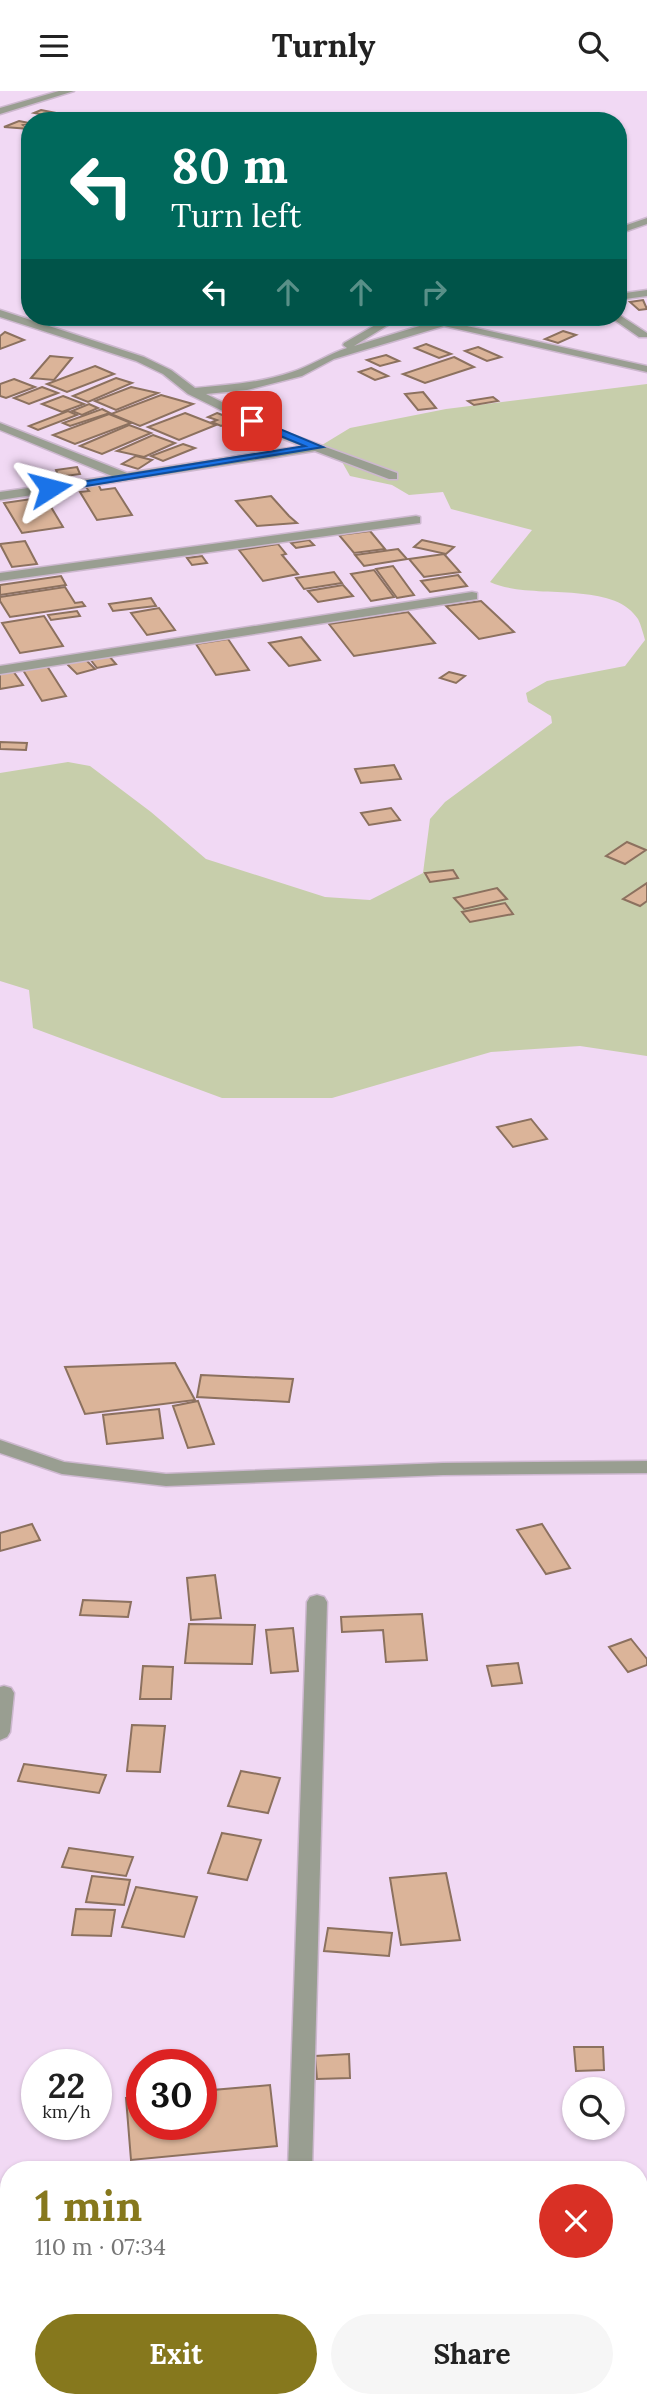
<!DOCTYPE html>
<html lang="en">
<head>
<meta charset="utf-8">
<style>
	:root { --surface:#fff; --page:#f6f6f6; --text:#222; --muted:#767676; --accent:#86781d }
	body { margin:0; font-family:Lora,serif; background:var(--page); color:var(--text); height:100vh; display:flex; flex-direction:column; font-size:26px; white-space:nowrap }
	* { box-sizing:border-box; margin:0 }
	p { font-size:23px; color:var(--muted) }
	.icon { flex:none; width:38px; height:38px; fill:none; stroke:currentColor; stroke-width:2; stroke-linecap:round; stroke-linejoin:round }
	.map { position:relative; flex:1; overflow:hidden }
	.sheet { position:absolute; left:0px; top:2070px; width:648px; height:247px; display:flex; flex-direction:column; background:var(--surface); border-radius:28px 28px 0 0; box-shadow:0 2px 5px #0004 }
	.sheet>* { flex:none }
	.top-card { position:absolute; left:21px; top:21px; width:606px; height:214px; border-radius:28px; box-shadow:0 2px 5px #0004; background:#00695c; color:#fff; overflow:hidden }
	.controls { position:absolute; left:562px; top:1986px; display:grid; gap:14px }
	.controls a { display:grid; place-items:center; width:63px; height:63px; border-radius:50%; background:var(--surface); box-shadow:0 2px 5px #0004; font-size:35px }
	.speed { position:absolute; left:21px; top:1958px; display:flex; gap:14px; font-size:35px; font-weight:700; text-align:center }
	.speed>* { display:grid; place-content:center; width:91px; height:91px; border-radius:50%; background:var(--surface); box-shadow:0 2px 5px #0004; line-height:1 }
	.speed small { font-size:18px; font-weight:400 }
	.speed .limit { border:10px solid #d22; background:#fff; color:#111 }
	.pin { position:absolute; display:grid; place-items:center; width:60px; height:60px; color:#fff; margin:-30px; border-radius:14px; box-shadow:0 4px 10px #0006 }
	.me { position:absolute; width:77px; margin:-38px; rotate:81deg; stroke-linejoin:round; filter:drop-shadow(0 0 5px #0008) }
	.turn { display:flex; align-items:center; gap:24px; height:147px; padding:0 35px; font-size:32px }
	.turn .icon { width:91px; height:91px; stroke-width:2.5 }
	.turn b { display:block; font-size:49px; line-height:60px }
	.lanes { display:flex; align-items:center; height:66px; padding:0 35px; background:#0003; justify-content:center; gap:35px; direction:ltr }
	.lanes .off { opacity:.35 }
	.round { display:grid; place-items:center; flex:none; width:74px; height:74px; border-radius:37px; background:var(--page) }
	.head { display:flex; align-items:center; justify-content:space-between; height:119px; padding:0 35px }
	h1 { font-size:42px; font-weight:700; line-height:52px; color:var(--accent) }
	.cta { display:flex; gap:14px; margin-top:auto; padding:14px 35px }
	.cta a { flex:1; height:80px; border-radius:42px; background:var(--accent); color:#fff; font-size:28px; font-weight:700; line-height:80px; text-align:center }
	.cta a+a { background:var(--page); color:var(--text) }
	header { display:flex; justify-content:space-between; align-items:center; height:91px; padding:0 35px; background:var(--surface); font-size:32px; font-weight:700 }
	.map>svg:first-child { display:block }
	.green { fill:#c7ceab }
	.building { fill:#dbb499; stroke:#8c715f; stroke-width:2 }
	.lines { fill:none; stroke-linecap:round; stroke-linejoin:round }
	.minor-casing { stroke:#cdb8cf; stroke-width:3 }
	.tertiary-casing { stroke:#cdb8cf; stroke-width:3 }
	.minor { fill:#999e91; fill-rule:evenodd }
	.tertiary { fill:#999e91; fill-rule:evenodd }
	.route { fill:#1a73e8; stroke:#114b97; stroke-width:2 }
</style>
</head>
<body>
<header><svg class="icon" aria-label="menu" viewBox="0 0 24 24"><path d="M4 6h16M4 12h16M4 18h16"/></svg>Turnly<svg class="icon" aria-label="search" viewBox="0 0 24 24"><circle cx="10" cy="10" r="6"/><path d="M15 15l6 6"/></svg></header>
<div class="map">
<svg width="647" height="2316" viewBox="0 0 647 2316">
	<rect width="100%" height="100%" fill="#f1d9f4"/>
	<path class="green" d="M647 293V965L580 955 491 961 332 1007H222L33 937 29 899 0 890V682L68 671 90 675 151 721 206 768 325 806 370 809 423 782 430 728 445 711 552 632 551 625 528 611 526 602 547 590 625 575 645 549C643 542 641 534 638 528 613 488 530 510 490 491L532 439 451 418 443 401 409 404 392 394 350 385 337 362 322 354 350 337 446 318Z"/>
	<g class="building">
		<path d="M41 19 67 24 60 27 34 22Z"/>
		<path d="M19 30 29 32 23 34 30 38 4 36Z"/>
		<path d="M643 209 647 218 639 219 630 211Z"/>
		<path d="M408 226H452L424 234Z"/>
		<path d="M563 240 576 244 558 252 545 248Z"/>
		<path d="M5 241 24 249 0 258V245Z"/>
		<path d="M426 253 451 263 439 267 415 257Z"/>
		<path d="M478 256 501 266 487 270 465 260Z"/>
		<path d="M386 264 399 270 380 275 367 269Z"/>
		<path d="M50 265 72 267 54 289 31 287Z"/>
		<path d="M454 266 474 276 425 292 403 283Z"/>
		<path d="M95 275 114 283 67 301 47 293Z"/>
		<path d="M371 277 388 285 375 289 359 281Z"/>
		<path d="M116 287 132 292 88 311 73 305Z"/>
		<path d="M14 288 35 296 6 307 0 305V293Z"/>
		<path d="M42 296 58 302 29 313 14 307Z"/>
		<path d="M131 296 158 302 116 319 95 310Z"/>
		<path d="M423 301 436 317 418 319 405 303Z"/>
		<path d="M161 304 193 313 140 335 111 323Z"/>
		<path d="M63 305 84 313 62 321 42 313Z"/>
		<path d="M493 306 498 310 474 314 468 310Z"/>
		<path d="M89 313 98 317 82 324 72 320Z"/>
		<path d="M102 318 110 322 70 335 63 332Z"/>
		<path d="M68 320 77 324 38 339 29 335Z"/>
		<path d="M185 322 216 334 179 349 148 336Z"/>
		<path d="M217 322 236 329 221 335 212 331 217 329 208 326Z"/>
		<path d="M109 323 131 332 75 353 53 344Z"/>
		<path d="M129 334 151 342 102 363 80 355Z"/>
		<path d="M153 344 175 352 144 366 117 360Z"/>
		<path d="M183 353 195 357 163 370 151 365Z"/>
		<path d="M136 365 152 369 138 378 122 373Z"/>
		<path d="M77 376 80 383 59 386 56 379Z"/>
		<path d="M98 393 101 399 115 397 132 424 97 429 80 401 89 400 85 395Z"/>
		<path d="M271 405 289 425 297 432 257 435 236 410Z"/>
		<path d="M45 406 63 436 22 442 4 412Z"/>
		<path d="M370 440 385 458 354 462 339 444Z"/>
		<path d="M309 449 314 454 296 457 291 452Z"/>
		<path d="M422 449 454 456 446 463 414 456Z"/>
		<path d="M25 450 37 473 12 476 0 453Z"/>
		<path d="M278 453 286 463 282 464 298 483 263 490 239 459Z"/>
		<path d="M398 458 407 468 364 475 355 464Z"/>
		<path d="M444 463 460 481 424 486 409 468Z"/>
		<path d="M202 465 207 472 192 474 187 467Z"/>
		<path d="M393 475 414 504 397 507 376 478Z"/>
		<path d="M374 479 394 506 371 510 351 483Z"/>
		<path d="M334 481 342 492 304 498 296 487Z"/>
		<path d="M458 484 467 495 430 501 421 490Z"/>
		<path d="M61 485 66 494 0 504V494Z"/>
		<path d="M343 494 353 505 318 511 308 500Z"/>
		<path d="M65 496 75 512 82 511 85 515 10 526 0 510V506Z"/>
		<path d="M151 507 156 515 113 520 109 513Z"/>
		<path d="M481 510 514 541 479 548 446 515Z"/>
		<path d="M159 517 175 539 147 544 131 522Z"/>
		<path d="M77 520 80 525 51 529 48 524Z"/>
		<path d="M408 521 435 552 354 565 329 533Z"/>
		<path d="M44 525 63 555 20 562 2 532Z"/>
		<path d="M301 546 320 569 289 575 269 552Z"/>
		<path d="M228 548 249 579 216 584 196 553Z"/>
		<path d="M109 565 116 573 97 577 90 568Z"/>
		<path d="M84 567 95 578 77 583 66 572Z"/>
		<path d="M47 575 66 605 42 610 23 579Z"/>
		<path d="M13 580 23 594 0 598V582Z"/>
		<path d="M449 581 465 585 456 592 440 587Z"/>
		<path d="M0 651 27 652 26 659 0 658Z"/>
		<path d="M394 674 401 688 361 692 355 678Z"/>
		<path d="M391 717 400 729 369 734 361 722Z"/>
		<path d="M627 751 646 759 625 773 606 765Z"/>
		<path d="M453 779 458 787 430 791 425 782Z"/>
		<path d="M647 792V810L640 815 623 808Z"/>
		<path d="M497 797 507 808 464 818 454 807Z"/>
		<path d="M505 812 513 823 470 831 462 821Z"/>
		<path d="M531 1028 547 1048 513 1056 497 1036Z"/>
		<path d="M175 1272 195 1309 85 1323 65 1276Z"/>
		<path d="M201 1284 293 1288 289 1311 197 1306Z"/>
		<path d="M198 1310 214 1353 188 1357 173 1315Z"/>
		<path d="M159 1318 163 1347 107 1353 103 1324Z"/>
		<path d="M32 1433 40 1449 0 1460V1442Z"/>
		<path d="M542 1433 570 1477 546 1483 517 1439Z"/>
		<path d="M215 1484 221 1527 191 1529 187 1487Z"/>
		<path d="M83 1509 131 1511 128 1526 80 1524Z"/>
		<path d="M422 1523 427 1569 386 1571 383 1539 342 1541 341 1526Z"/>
		<path d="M189 1533 255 1534 252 1573 185 1572Z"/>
		<path d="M293 1537 298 1580 271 1582 266 1539Z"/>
		<path d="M631 1548 647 1568V1574L628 1581 609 1556Z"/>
		<path d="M518 1572 522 1592 492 1595 487 1575Z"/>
		<path d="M143 1575 173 1576 171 1608H140Z"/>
		<path d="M132 1634 165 1635 160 1681 127 1680Z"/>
		<path d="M24 1673 106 1684 99 1702 18 1690Z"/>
		<path d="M241 1680 280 1687 268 1722 228 1715Z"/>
		<path d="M222 1742 261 1749 247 1789 208 1782Z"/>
		<path d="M69 1757 133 1766 126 1785 62 1776Z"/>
		<path d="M446 1782 460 1849 401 1854 390 1787Z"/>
		<path d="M92 1785 130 1789 124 1814 86 1811Z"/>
		<path d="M136 1796 197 1806 184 1846 122 1836Z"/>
		<path d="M76 1818 115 1819 111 1845 72 1844Z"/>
		<path d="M328 1837 392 1842 389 1865 324 1860Z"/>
		<path d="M574 1956H603L604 1979 576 1980Z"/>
		<path d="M349 1963 350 1987 317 1988 315 1965Z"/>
		<path d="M270 1994 277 2055 131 2069 126 2007 142 2006V2034H201V2000Z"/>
		<path d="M639 2237 647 2238V2316H626L627 2308H639Z"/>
	</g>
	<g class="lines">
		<g class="minor-casing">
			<g id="minor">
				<path d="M59 0H74L0 23V17Z"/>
				<path d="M647 127V133L618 143V137Z"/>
				<path d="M647 199V205L618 209V203Z"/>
				<path d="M0 219 144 266 171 279 195 297C228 294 260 292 292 281 311 275 328 263 347 257L343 254 344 252 389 226H401L354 255 439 229 487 226 482 229 458 233 647 275V281L444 235 334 268 302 285 247 299 206 303 276 338 397 382V388H389L315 360 0 409V401L112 385 0 339V332L127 382 302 355 268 342 188 303 163 283 136 270 0 226Z"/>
				<path d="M618 223 647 242V246H639L613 228 612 226H618Z"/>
				<path d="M416 425 420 426V432L0 490V482Z"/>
				<path d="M472 501 477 502V508L0 583V575Z"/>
				<path d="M0 1349 64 1371 166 1383 443 1372 647 1370V1382L443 1384 166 1395 62 1383 0 1362Z"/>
				<path d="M317 1504 324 1506 327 1511 312 2079H288L307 1511 310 1506Z"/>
				<path d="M4 1595 11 1597 14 1602 10 1641 7 1646 0 1649V1596Z"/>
				<path d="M204 2308H230L226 2316H200Z"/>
				<path d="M421 2308H447L446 2316H420Z"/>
			</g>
		</g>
		<g class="tertiary-casing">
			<g id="tertiary">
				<rect x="0" y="2184" width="9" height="22"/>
				<rect x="639" y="2191" width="8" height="22"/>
			</g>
		</g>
		<use href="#minor" class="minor"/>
		<use href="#tertiary" class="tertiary"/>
	</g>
	<path class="route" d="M249 328H256L323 356 50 401 44 397 305 355 249 332Z"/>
</svg>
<div class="controls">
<a><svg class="icon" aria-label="search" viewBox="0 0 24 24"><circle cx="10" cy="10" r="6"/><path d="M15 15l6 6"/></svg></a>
</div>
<div class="speed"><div>22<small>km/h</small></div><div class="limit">30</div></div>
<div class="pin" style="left:252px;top:330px;background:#d93025"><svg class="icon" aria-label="arrive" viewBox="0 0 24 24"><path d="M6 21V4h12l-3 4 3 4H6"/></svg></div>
<svg class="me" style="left:50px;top:397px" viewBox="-20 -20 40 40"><path d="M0-17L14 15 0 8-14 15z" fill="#1a73e8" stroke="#fff" stroke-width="4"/></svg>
<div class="top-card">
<div class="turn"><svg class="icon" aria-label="left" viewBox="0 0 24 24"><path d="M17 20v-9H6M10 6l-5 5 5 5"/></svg><div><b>80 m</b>Turn left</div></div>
<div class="lanes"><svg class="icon" aria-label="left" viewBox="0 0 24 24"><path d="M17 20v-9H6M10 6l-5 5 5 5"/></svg><svg class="icon off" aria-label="ahead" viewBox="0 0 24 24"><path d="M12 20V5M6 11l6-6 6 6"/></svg><svg class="icon off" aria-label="ahead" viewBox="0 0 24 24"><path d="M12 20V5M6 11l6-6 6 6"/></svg><svg class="icon off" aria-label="right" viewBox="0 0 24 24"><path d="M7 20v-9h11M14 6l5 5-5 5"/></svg></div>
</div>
<section class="sheet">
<div class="head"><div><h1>1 min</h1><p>110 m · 07:34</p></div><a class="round" style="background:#d93025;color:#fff"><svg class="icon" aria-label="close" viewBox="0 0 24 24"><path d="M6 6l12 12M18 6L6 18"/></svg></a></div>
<div class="cta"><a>Exit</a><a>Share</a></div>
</section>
</div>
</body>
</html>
